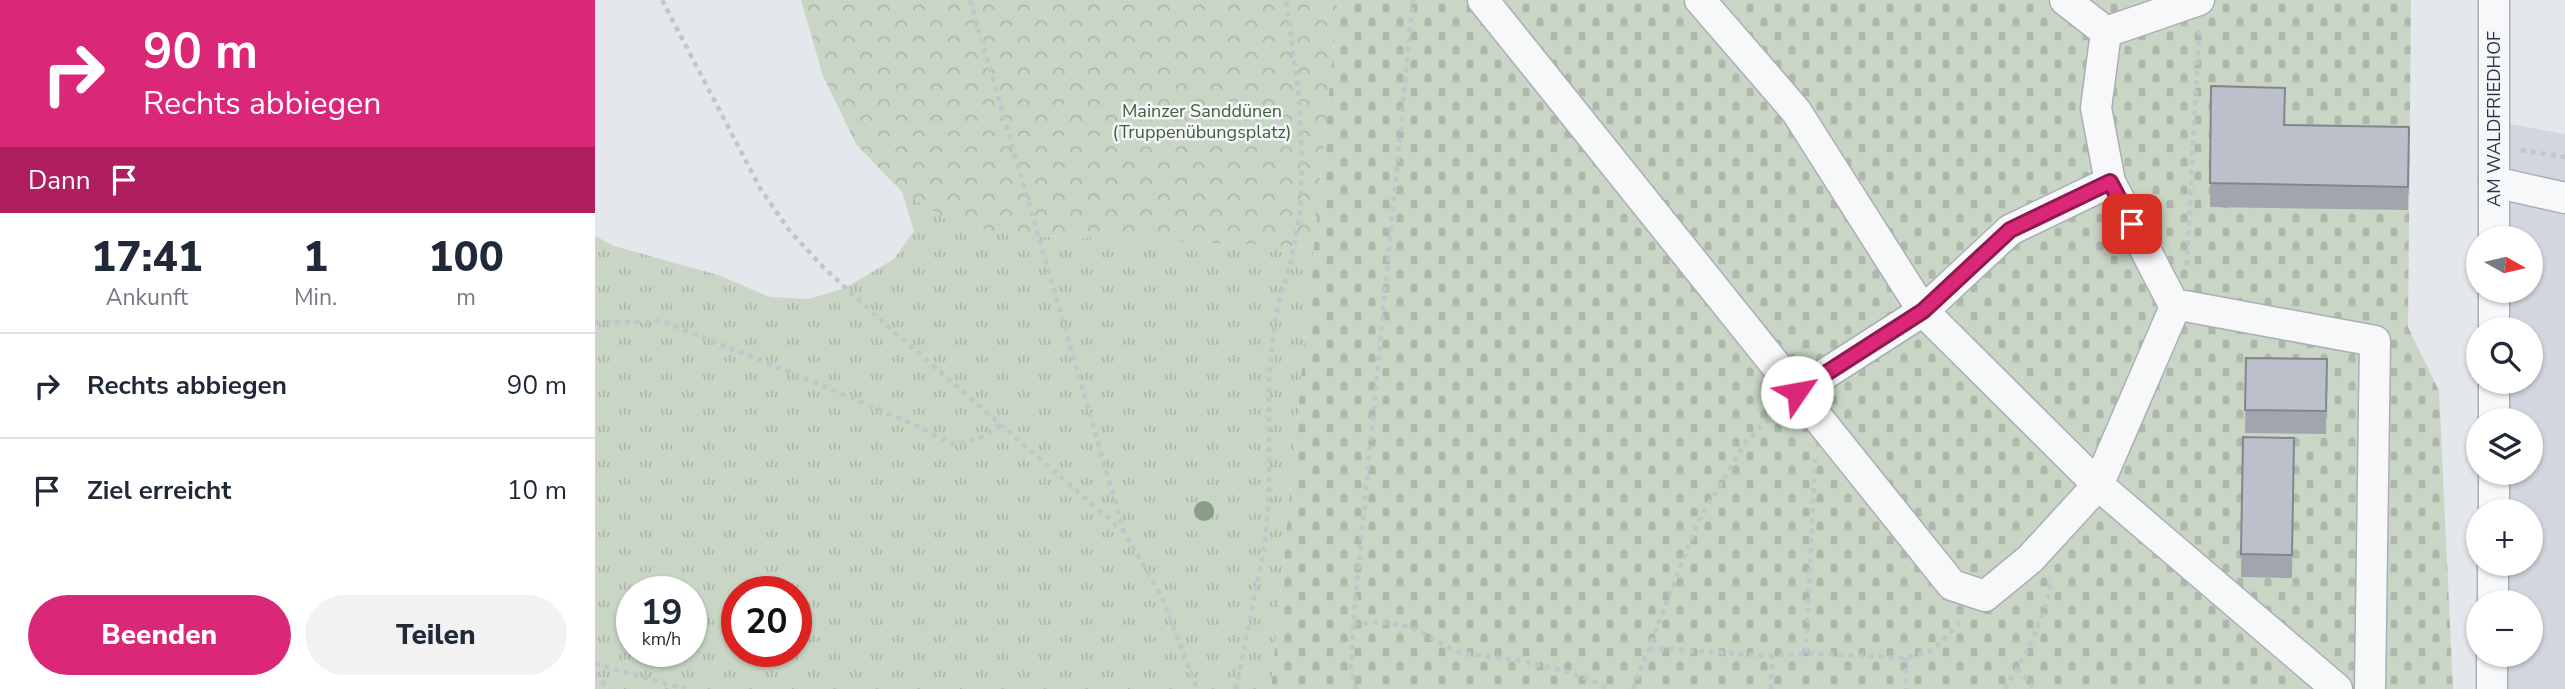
<!DOCTYPE html>
<html lang="de">
<head>
<meta charset="utf-8">
<style>
	:root { --surface:#fff; --page:#f2f2f3; --text:#1f2937; --muted:#747a83; --line:#e0e1e3; --accent:#db2777 }
	body { margin:0; font-family:"Nunito Sans",sans-serif; background:var(--page); color:var(--text); height:100vh; display:flex; flex-direction:column; font-size:26px; white-space:nowrap }
	* { box-sizing:border-box; margin:0 }
	p { font-size:23px; color:var(--muted) }
	.icon { flex:none; width:38px; height:38px; fill:none; stroke:currentColor; stroke-width:2; stroke-linecap:round; stroke-linejoin:round }
	.map { position:relative; flex:1; overflow:hidden }
	.details { display:flex; flex-direction:column; background:var(--surface); width:595px }
	.details>* { flex:none }
	.guide { background:#db2777; color:#fff; overflow:hidden }
	.needle { width:46px; rotate:98deg }
	.controls { position:absolute; left:1871px; top:226px; display:grid; gap:14px }
	.controls a { display:grid; place-items:center; width:77px; height:77px; border-radius:50%; background:var(--surface); box-shadow:0 2px 5px #0004; font-size:35px }
	.speed { position:absolute; left:21px; top:576px; display:flex; gap:14px; font-size:35px; font-weight:700; text-align:center }
	.speed>* { display:grid; place-content:center; width:91px; height:91px; border-radius:50%; background:var(--surface); box-shadow:0 2px 5px #0004; line-height:1 }
	.speed small { font-size:18px; font-weight:400 }
	.speed .limit { border:10px solid #d22; background:#fff; color:#111 }
	.pin { position:absolute; display:grid; place-items:center; width:60px; height:60px; color:#fff; margin:-30px; border-radius:14px; box-shadow:0 4px 10px #0006 }
	.me { position:absolute; width:77px; margin:-38px; rotate:57deg; stroke-linejoin:round; filter:drop-shadow(0 0 5px #0008) }
	.turn { display:flex; align-items:center; gap:24px; height:147px; padding:0 28px; font-size:32px }
	.turn .icon { width:91px; height:91px; stroke-width:2.5 }
	.turn b { display:block; font-size:49px; line-height:60px }
	.then { display:flex; align-items:center; height:66px; padding:0 28px; background:#0003; gap:14px; font-size:26px }
	.eta { display:flex; justify-content:space-evenly; align-items:center; height:119px; text-align:center }
	.eta b { font-size:42px; font-weight:800; line-height:49px }
	.cta { display:flex; gap:14px; margin-top:auto; padding:14px 28px }
	.cta a { flex:1; height:80px; border-radius:42px; background:var(--accent); color:#fff; font-size:28px; font-weight:800; line-height:80px; text-align:center }
	.cta a+a { background:var(--page); color:var(--text) }
	ul { padding:0; list-style:none }
	li { display:flex; align-items:center; gap:21px; height:105px; padding:0 28px; border-top:2px solid var(--line) }
	li div { flex:1 }
	li b { display:block; font-size:26px }
	li em { font-style:normal }
	main { display:flex; flex:1; min-height:0 }
	.map>svg:first-child { display:block }
	.built { fill:#d2d6de }
	.grass { fill:url(#grass-tufts); fill-rule:evenodd }
	.forest { fill:url(#forest-crowns) }
	.cemetery { fill:url(#cemetery-stones) }
	.lines { fill:none; stroke-linecap:round; stroke-linejoin:round }
	.minor-casing { stroke:#a9aeb7; stroke-width:33 }
	.path { stroke:#c2c5cb; stroke-width:4.5; stroke-dasharray:5 5; stroke-linecap:butt }
	.minor { stroke:#f7f8fa; stroke-width:30 }
	.tree { fill:#899d89 }
	.wall { fill:#a1a5ae }
	.building { fill:#bbc0ca; stroke:#83868d; stroke-width:2 }
	.route-casing { stroke:#8e194d; stroke-width:18 }
	.route { stroke:#db2777; stroke-width:12 }
	.labels { text-anchor:middle; stroke-width:5; stroke-linejoin:round; paint-order:stroke }
	.park-label { font-size:18px; fill:#3f6138; stroke:#f4f6f9 }
	.street-label { font-size:18px; fill:#2b3445; stroke:#f4f6f9 }
</style>
</head>
<body>
<main>
<section class="details">
<div class="guide">
<div class="turn"><svg class="icon" aria-label="right" viewBox="0 0 24 24"><path d="M7 20v-9h11M14 6l5 5-5 5"/></svg><div><b>90 m</b>Rechts abbiegen</div></div>
<div class="then">Dann<svg class="icon" aria-label="arrive" viewBox="0 0 24 24"><path d="M6 21V4h12l-3 4 3 4H6"/></svg></div>
</div>
<div class="eta">
<div><b>17:41</b><p>Ankunft</p></div>
<div><b>1</b><p>Min.</p></div>
<div><b>100</b><p>m</p></div>
</div>
<ul>
<li><svg class="icon" aria-label="right" viewBox="0 0 24 24"><path d="M7 20v-9h11M14 6l5 5-5 5"/></svg><div><b>Rechts abbiegen</b></div><em>90 m</em></li>
<li><svg class="icon" aria-label="arrive" viewBox="0 0 24 24"><path d="M6 21V4h12l-3 4 3 4H6"/></svg><div><b>Ziel erreicht</b></div><em>10 m</em></li>
</ul>
<div class="cta"><a>Beenden</a><a>Teilen</a></div>
</section>
<div class="map">
<svg width="1970" height="689" viewBox="0 0 1970 689">
	<defs>
		<pattern id="grass-tufts" width="24" height="20" patternUnits="userSpaceOnUse" patternTransform="scale(1.75)"><rect width="24" height="20" fill="#c9d6c5"/><path d="M3 7l-1-3M5 7V3M7 7l1-3M15 17l-1-3M17 17v-4M19 17l1-3" fill="none" stroke="#adb8ab"/></pattern>
		<pattern id="forest-crowns" width="20" height="18" patternUnits="userSpaceOnUse" patternTransform="scale(1.75)"><rect width="20" height="18" fill="#c9d6c5"/><path d="M2 6a3 3 0 1 1 6 0M12 15a3 3 0 1 1 6 0" fill="none" stroke="#adb8ab"/></pattern>
		<pattern id="cemetery-stones" width="16" height="16" patternUnits="userSpaceOnUse" patternTransform="scale(1.75)"><rect width="16" height="16" fill="#c9d6c5"/><path d="M2 7V4a2 2 0 0 1 4 0v3zM10 15v-3a2 2 0 0 1 4 0v3z" fill="#adb8ab"/></pattern>
	</defs>
	<rect width="100%" height="100%" fill="#e4e7ec"/>
	<path class="built" d="M1910 123 1970 134V689H1909V655L1936 654V602H1909V564H1936V511H1909V473L1936 472V420H1909V382H1936V329H1909L1910 291 1936 290V238H1910Z"/>
	<path class="grass" d="M307 192 358 223 417 235 719 247 676 689H0V236L19 246 123 275 175 297 213 299 250 288 299 259 319 231ZM37 592H96V651H37ZM142 592H201V651H142Z"/>
	<path class="forest" d="M206 0H743L719 247 417 235 358 223 307 192 261 144 228 76Z"/>
	<path class="cemetery" d="M743 0H1816L1813 327 1844 391 1858 689H676Z"/>
	<g class="lines">
		<g class="minor-casing">
			<g id="minor">
				<path d="M888 0 1357 585 1390 596 1435 559 1503 485 1580 307"/>
				<path d="M1105 0 1201 111 1328 311 1503 485 1742 689"/>
				<path d="M1470 0 1511 32 1501 108 1515 182 1580 307 1590 306 1780 341 1775 689"/>
				<path d="M1511 32 1604 0"/>
				<path d="M1899 182 1970 198"/>
				<path d="M1899 238V0"/>
				<path d="M1899 290V329"/>
				<path d="M1899 382V420"/>
				<path d="M1202 392 1328 311 1415 230 1515 182"/>
				<path d="M1899 511V472"/>
				<path d="M1898 602V564"/>
				<path d="M1897 689V654"/>
			</g>
		</g>
		<g class="path">
			<path d="M67 0 165 188 194 230 228 267 289 323 528 531"/>
			<path d="M375 0 529 532 566 595 602 689"/>
			<path d="M1926 150 1970 157"/>
			<path d="M1592 265 1604 29"/>
			<path d="M0 323 67 321 207 377 327 428 357 444 385 438 406 425"/>
			<path d="M758 624 787 622 816 627 862 652 928 661 966 670 993 679 1014 689"/>
			<path d="M1054 648 1177 656 1211 653 1311 658 1338 650 1367 620"/>
			<path d="M1211 653 1220 459"/>
			<path d="M1311 658V689"/>
			<path d="M0 664 90 689"/>
			<path d="M1423 668 1439 689"/>
			<path d="M0 674 14 689"/>
			<path d="M641 689 670 543 674 493V375L681 313 696 261 705 214 707 163 704 97 691 0"/>
			<path d="M761 689 756 667 758 624 818 0"/>
			<path d="M1038 689 1102 524 1150 443 1181 412"/>
			<path d="M1176 689 1177 656"/>
			<path d="M1410 689C1430 657 1450 619 1456 582L1453 579"/>
		</g>
		<use href="#minor" class="minor"/>
	</g>
	<circle class="tree" cx="609" cy="511" r="10"/>
	<g class="wall">
		<path d="M1616 86 1689 125 1814 150 1813 210 1615 207Z"/>
		<path d="M1651 358 1732 359 1731 434 1650 433Z"/>
		<path d="M1648 437 1699 438 1697 578 1646 577Z"/>
	</g>
	<g class="building">
		<path d="M1616 86 1690 88 1689 125 1814 127 1813 187 1615 183Z"/>
		<path d="M1651 358 1732 359 1731 411 1650 410Z"/>
		<path d="M1648 437 1699 438 1697 555 1646 554Z"/>
	</g>
	<g class="lines">
		<g class="route-casing">
			<path id="route" d="M1202 392 1328 311 1415 230 1515 182 1537 224"/>
		</g>
		<use href="#route" class="route"/>
	</g>
	<g class="labels">
		<g class="park-label">
			<text x="607" y="117">Mainzer Sanddünen<tspan x="607" dy="21">(Truppenübungsplatz)</tspan></text>
		</g>
		<g class="street-label">
			<text transform="translate(1899 119) rotate(-90)" y="6">AM WALDFRIEDHOF</text>
		</g>
	</g>
</svg>
<div class="controls">
<a><svg class="needle" viewBox="-14 -14 28 28"><path d="M0-13l5 13h-10z" fill="#e53935"/><path d="M0 13l5-13h-10z" fill="#747a83"/></svg></a>
<a><svg class="icon" aria-label="search" viewBox="0 0 24 24"><circle cx="10" cy="10" r="6"/><path d="M15 15l6 6"/></svg></a>
<a><svg class="icon" aria-label="layers" viewBox="0 0 24 24"><path d="M12 4l9 5-9 5-9-5zM3 14l9 5 9-5"/></svg></a>
<a>+</a>
<a>−</a>
</div>
<div class="speed"><div>19<small>km/h</small></div><div class="limit">20</div></div>
<div class="pin" style="left:1537px;top:224px;background:#d93025"><svg class="icon" aria-label="arrive" viewBox="0 0 24 24"><path d="M6 21V4h12l-3 4 3 4H6"/></svg></div>
<svg class="me" style="left:1202px;top:392px" viewBox="-20 -20 40 40"><circle r="19" fill="#fff"/><path d="M0-13L10 11 0 6-10 11z" fill="#db2777"/></svg>
</div>
</main>
</body>
</html>
